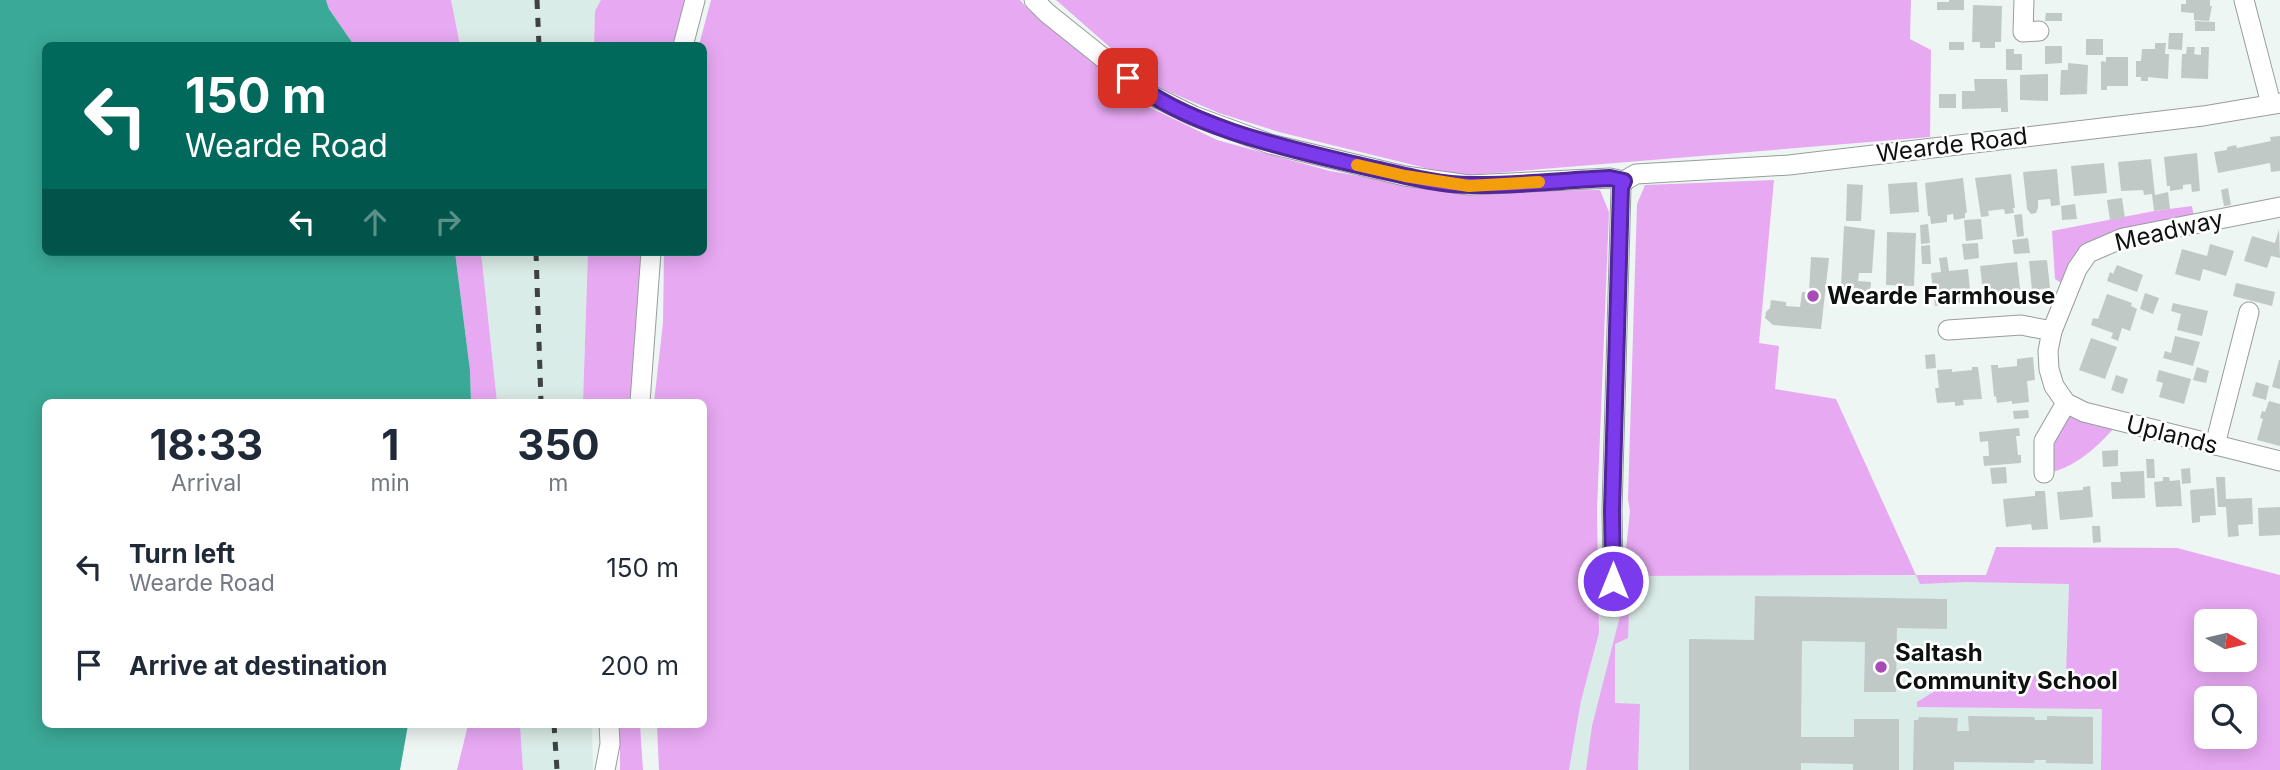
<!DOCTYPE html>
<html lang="en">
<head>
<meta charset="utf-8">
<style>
	:root { --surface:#fff; --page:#f6f6f7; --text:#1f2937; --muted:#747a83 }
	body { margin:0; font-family:Inter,sans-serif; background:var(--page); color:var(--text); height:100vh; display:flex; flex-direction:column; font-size:26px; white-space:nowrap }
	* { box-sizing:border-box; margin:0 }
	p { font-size:23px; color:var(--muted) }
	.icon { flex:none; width:38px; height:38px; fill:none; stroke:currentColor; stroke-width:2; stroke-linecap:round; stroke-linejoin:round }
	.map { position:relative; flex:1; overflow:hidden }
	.sheet { position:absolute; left:42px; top:399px; width:665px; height:329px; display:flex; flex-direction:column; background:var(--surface); border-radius:10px; box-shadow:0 4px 18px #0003 }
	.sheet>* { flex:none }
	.hud { position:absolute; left:42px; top:42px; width:665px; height:214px; border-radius:10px; box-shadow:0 4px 18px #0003; background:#00695c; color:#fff; overflow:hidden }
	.needle { width:46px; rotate:98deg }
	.buttons { position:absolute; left:2194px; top:609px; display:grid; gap:14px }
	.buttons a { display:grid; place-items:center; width:63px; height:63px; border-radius:10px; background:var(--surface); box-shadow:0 4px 18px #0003; font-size:35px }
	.pin { position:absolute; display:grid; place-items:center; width:60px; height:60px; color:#fff; margin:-30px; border-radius:14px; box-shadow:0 4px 10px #0006 }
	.me { position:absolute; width:77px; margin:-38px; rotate:0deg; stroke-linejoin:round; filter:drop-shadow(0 0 5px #0008) }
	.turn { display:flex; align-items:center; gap:24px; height:147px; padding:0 28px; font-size:32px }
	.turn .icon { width:91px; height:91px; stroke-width:2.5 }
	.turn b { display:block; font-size:49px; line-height:60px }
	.lanes { display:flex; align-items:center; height:66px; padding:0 28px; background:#0003; justify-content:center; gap:35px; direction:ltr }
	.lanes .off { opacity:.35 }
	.eta { display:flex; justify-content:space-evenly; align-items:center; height:119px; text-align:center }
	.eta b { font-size:42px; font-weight:700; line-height:49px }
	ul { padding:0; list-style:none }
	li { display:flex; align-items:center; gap:21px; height:98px; padding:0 28px }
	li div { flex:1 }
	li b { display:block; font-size:26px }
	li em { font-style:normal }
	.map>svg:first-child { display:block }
	.built { fill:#daece7 }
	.green { fill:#e8a9f3; fill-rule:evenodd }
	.water { fill:#3ba997 }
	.building { fill:#c1c9c7 }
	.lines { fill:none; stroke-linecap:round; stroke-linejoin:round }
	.minor-casing { stroke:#969e9c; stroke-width:21 }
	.minor { stroke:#fff; stroke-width:19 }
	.rail { stroke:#3f4242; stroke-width:5; stroke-dasharray:9 9; stroke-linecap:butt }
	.route-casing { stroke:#51269a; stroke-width:18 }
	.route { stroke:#7c3aed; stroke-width:12 }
	.slow { stroke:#f59e0b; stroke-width:12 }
	.poi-dot { fill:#a74cb7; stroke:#fff; stroke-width:2.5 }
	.labels { text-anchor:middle; stroke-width:5; stroke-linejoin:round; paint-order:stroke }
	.street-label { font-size:24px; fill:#0f1111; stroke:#fff }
	.poi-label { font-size:24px; font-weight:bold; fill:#0f1111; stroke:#fff; text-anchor:start }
</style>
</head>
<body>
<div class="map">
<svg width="2280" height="770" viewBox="0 0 2280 770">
	<rect width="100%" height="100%" fill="#eef6f4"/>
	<g class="built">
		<path d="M451 0H601L595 11 594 46 460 45Z"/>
		<path d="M481 252H588L583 402H497Z"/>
		<path d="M1996 547 2177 548 2162 770H1569L1581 701 1599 633 1598 579 1613 581 1634 576 1986 575Z"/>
		<path d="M520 725H592L593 770H523Z"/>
	</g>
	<g class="green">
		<path d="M326 0H451L460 45H354L329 9Z"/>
		<path d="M601 0H686L673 45 594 46 595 11Z"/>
		<path d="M711 0H1020L1029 10 1145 105 1217 140 1330 171 1452 192 1600 190 1609 212 1597 510 1599 633 1581 701 1569 770H659L657 725 704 724V402H654L663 323 664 252H704V46L699 45Z"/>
		<path d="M1056 0H1911L1910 39 1931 50 1930 137 1458 176 1279 132 1219 113 1153 85Z"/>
		<path d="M1774 180 1759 343 1779 346 1775 389 1836 399 1916 575H1986L1996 547 2177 548 2280 575V770H2101L2102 709 1917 707V702L1961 675 2066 676 2069 584 1966 582 1920 584 1916 575 1634 576 1624 569 1630 511 1628 499 1637 204 1645 185ZM2207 621H2245V660H2207ZM2207 698H2245V737H2207Z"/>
		<path d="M2192 206 2195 224 2088 253 2069 288 2055 279 2052 231 2154 211Z"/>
		<path d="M455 252H481L497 402H471L470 370Z"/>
		<path d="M588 252H641L631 402H583Z"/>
		<path d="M2066 403 2119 422C2101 444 2073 471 2044 473Z"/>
		<path d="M1622 608 1629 609 1628 638 1615 644V703L1640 704 1638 770H1586L1592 726Z"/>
		<path d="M468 725H520L523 770H457Z"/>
		<path d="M620 725H640L643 770H620Z"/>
	</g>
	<path class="water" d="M0 0H326L329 9 354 45 46 46V252H455L470 370 471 402H46V724L408 725 400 770H0Z"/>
	<g class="building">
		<path d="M1949 0H1964V10H1937V2H1949Z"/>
		<path d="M2186 0H2210V6H2212L2209 21 2194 20V13L2181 12V4H2186Z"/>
		<path d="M1973 5 2002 6 2001 42H1995V48H1980V42H1972Z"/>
		<path d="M2046 13H2062V21H2045Z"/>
		<path d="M2195 21 2215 22V31H2195Z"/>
		<path d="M2169 33H2183L2182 50 2168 49Z"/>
		<rect x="2086" y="39" width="17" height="16"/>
		<rect x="1949" y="42" width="15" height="8"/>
		<path d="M2155 43H2166L2165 54H2169L2168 79 2148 77V81H2141V77H2136V61H2141L2142 49H2155Z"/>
		<path d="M2045 46H2062V63L2045 64Z"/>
		<path d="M2187 47H2195L2194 54 2201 55V47H2209L2208 79 2181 78 2182 54H2186Z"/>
		<path d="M2006 49H2014V54H2022V70H2006Z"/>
		<path d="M2106 57H2128V86H2107V90H2101V61L2106 62Z"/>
		<path d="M2068 63 2088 65 2087 94 2060 95 2061 70H2068Z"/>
		<path d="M2048 74V101L2020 100V75Z"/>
		<path d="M1974 79H2007L2008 112H2001V108L1962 109V91H1975Z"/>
		<rect x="1939" y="94" width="17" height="14"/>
		<path d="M2280 136V171L2271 172 2270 163 2218 173 2214 152 2227 150V147L2236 145 2237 148 2271 141 2270 137Z"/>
		<path d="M2197 153 2200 191 2192 192 2191 184 2183 185V189L2170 191V186H2167L2164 157Z"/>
		<path d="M2151 159 2155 195 2168 192 2170 209 2154 211 2152 194 2144 195 2143 190 2121 191 2118 162Z"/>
		<path d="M2104 163 2107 193 2074 196 2071 166Z"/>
		<path d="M2057 169 2060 205 2051 206 2050 199 2038 200V208L2036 213 2031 214 2027 209 2023 172Z"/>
		<path d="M2011 174 2015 208H2013L2014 213 2005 214 2004 209 1988 211 1989 216 1981 217 1975 178Z"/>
		<path d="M1963 178 1967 213H1965V218L1954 220 1953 214 1947 215V222L1931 224 1930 216H1928L1925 183Z"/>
		<path d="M1917 182 1919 212 1890 214 1888 184Z"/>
		<path d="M1847 184 1863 185 1861 221H1846Z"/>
		<path d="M2228 188 2231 205 2224 206 2221 190Z"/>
		<path d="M2122 198 2125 218 2110 220 2107 200Z"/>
		<path d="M2075 204 2077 219 2062 220 2061 206Z"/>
		<path d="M2022 214 2024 236 2017 237 2014 215Z"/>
		<path d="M1981 219 1983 239 1966 241 1964 220Z"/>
		<path d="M1928 224 1930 243 1921 244 1920 225Z"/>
		<path d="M1844 226 1875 230 1872 273H1859L1858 281 1871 282 1870 293 1857 292 1858 288 1841 287Z"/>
		<path d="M2279 229 2280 258 2271 256 2267 268 2244 261 2252 236 2275 243Z"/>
		<path d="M1887 232 1916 233 1914 286 1886 285Z"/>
		<path d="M2028 238 2030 253 2014 254 2012 240Z"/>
		<path d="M1978 243 1979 258 1964 260 1962 244Z"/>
		<path d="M2210 244 2234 251 2226 276 2203 269 2200 281 2175 274 2182 249 2207 256Z"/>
		<path d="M1930 245 1931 264H1922L1921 246Z"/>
		<path d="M1811 257 1829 258 1821 329 1773 325 1765 318 1766 312 1770 308 1771 300 1786 302V306L1800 307 1802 292H1809Z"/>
		<path d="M1947 257 1949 271 1968 269 1971 301 1935 306 1931 273 1941 272 1939 258Z"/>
		<path d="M2047 260 2050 288 2032 290 2029 261Z"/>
		<path d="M2017 262 2021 296 1984 300 1980 266Z"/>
		<path d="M2117 265 2143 275 2137 292 2107 281 2110 272 2113 274Z"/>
		<path d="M2236 283 2275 292 2272 306 2233 296Z"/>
		<path d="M2145 293 2159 298 2153 314 2140 309Z"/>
		<path d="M2107 294 2132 303 2131 306 2137 309 2130 331 2122 328 2118 341 2111 338 2113 333 2091 325 2093 318 2098 319Z"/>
		<path d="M2173 303 2208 311 2202 336 2177 330 2181 314 2171 311Z"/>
		<path d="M2175 336 2200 342 2193 366 2163 358 2165 351 2171 353Z"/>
		<path d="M2091 338 2117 347 2105 379 2079 370Z"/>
		<path d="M1935 354 1936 368 1926 369 1925 355Z"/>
		<path d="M2033 357 2035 380 2027 381 2029 402 2012 404V401L1997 403 1996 396 1994 397 1991 365H1998V368L2017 366V359Z"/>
		<path d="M2279 360H2280V389L2272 387Z"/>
		<path d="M1972 367H1978L1982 399 1963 400 1964 405 1955 406V402L1937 403 1935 388H1939L1937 370 1952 369V372L1972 370Z"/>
		<path d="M2197 367 2209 371 2206 383 2193 380Z"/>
		<path d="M2159 370 2191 379 2184 404 2159 397 2163 383 2156 381Z"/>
		<path d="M2116 375 2128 379 2123 394 2111 390Z"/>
		<path d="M2256 382 2269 386 2266 400 2252 396Z"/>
		<path d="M2269 401 2280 404V446L2257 440 2263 419 2260 418 2262 411 2265 412Z"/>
		<path d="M2028 410 2029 418 2014 419 2013 411Z"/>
		<path d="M2019 428 2020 436H2016L2018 455H2021V463L1984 466 1983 456H1989L1988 441 1980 442 1979 432Z"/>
		<path d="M2118 450V466L2103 467 2102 451Z"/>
		<path d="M2146 459H2154L2155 478H2147Z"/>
		<path d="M2006 467 2007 483 1992 484 1990 468Z"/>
		<path d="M2190 468 2191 483 2182 484 2181 469Z"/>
		<path d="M2144 471 2145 498 2112 499 2111 482H2121L2120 472Z"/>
		<path d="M2163 477H2169L2170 481 2180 480 2182 506 2156 507 2154 482 2163 481Z"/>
		<path d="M2216 477H2225L2226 499 2252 498 2253 524 2238 525 2239 536 2228 537 2226 507H2218Z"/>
		<path d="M2090 486 2093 517 2060 520 2057 492 2083 490V487Z"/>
		<path d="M2214 488 2216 515 2200 516V522L2192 523 2190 490Z"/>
		<path d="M2035 491H2045L2048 529 2032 530 2031 524 2006 527 2003 499 2035 496Z"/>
		<path d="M2280 507V535L2259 536 2258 508Z"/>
		<path d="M2092 526H2100L2101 542 2093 543Z"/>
		<path d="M1755 596 1947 599V629L1897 628 1896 692H1864L1865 642 1802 641 1801 737H1854V719H1899V770H1853V764L1801 763V770H1689V639L1754 640Z"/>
		<path d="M1968 716 2034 717 2035 720H2047V716L2093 717V764L2046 763V760H2034L2035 763 1954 762V770H1913L1914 720H1918L1919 717 1958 718 1957 731H1969Z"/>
	</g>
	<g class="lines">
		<g class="minor-casing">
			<g id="minor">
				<path d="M1034 0 1047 13 1147 93 1194 116 1270 144 1405 176 1469 185 1610 178 1624 181 1636 174 1789 165 2203 116 2280 103"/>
				<path d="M2024 0 2023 32 2039 31"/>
				<path d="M2244 0 2271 104"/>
				<path d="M683 46 695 0"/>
				<path d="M2280 207 2123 238 2088 253 2077 269 2052 331 2048 351 2049 369 2054 386 2066 403 2084 412 2280 461"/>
				<path d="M1948 330 2021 325 2052 331"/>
				<path d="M640 402 651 252"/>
				<path d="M2215 445 2249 312"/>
				<path d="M2044 473V441L2066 403"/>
				<path d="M1613 581 1612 510 1621 188 1624 181"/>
				<path d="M605 770 610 744 609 724"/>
			</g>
		</g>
		<use href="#minor" class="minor"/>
		<g class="rail">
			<path d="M537 0 539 46"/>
			<path d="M536 252 541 402"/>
			<path d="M554 724 557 770"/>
		</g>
	</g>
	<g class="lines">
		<g class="route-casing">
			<path id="route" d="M1128 78C1188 128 1290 149 1366 167 1398 174 1438 185 1471 185 1517 186 1564 180 1610 178L1624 181 1621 188 1612 510 1613 581"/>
		</g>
		<use href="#route" class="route"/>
		<path class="slow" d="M1357 165 1405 176 1469 186 1539 182"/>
	</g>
	<g class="poi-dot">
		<circle cx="1813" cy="296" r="7"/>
		<circle cx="1881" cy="667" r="7"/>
	</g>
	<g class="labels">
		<g class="street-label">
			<text transform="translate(1952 145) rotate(-7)" y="8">Wearde Road</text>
			<text transform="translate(2169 231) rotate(-13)" y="8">Meadway</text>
			<text transform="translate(2172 435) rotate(14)" y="8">Uplands</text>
		</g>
		<g class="poi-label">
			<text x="1827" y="304">Wearde Farmhouse</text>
			<text x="1895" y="661">Saltash<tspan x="1895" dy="28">Community School</tspan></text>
		</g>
	</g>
</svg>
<div class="buttons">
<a><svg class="needle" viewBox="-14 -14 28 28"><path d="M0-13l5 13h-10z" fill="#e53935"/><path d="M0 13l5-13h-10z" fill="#747a83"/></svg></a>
<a><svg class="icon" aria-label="search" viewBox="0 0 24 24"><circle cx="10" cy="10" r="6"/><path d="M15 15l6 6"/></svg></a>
</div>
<div class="pin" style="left:1128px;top:78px;background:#d93025"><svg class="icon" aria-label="arrive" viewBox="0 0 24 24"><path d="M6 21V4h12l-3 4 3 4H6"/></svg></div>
<svg class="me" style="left:1613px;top:581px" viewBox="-20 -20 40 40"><circle r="17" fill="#7c3aed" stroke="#fff" stroke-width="3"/><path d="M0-11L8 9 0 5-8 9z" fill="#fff"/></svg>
<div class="hud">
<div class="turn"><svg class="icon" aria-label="left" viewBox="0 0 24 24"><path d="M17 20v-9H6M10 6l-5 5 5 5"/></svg><div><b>150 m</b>Wearde Road</div></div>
<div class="lanes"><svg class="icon" aria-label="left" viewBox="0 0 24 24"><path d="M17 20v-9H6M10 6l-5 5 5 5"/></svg><svg class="icon off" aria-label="ahead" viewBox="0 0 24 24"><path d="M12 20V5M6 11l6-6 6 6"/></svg><svg class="icon off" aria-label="right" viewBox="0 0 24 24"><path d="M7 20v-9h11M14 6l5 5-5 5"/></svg></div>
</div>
<section class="sheet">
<div class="eta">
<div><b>18:33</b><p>Arrival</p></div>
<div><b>1</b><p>min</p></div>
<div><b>350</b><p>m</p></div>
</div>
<ul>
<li><svg class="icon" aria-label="left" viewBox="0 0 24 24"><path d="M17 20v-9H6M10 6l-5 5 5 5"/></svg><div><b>Turn left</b><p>Wearde Road</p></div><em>150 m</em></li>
<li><svg class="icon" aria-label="arrive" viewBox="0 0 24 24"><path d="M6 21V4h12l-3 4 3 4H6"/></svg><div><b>Arrive at destination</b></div><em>200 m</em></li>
</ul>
</section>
</div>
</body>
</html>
